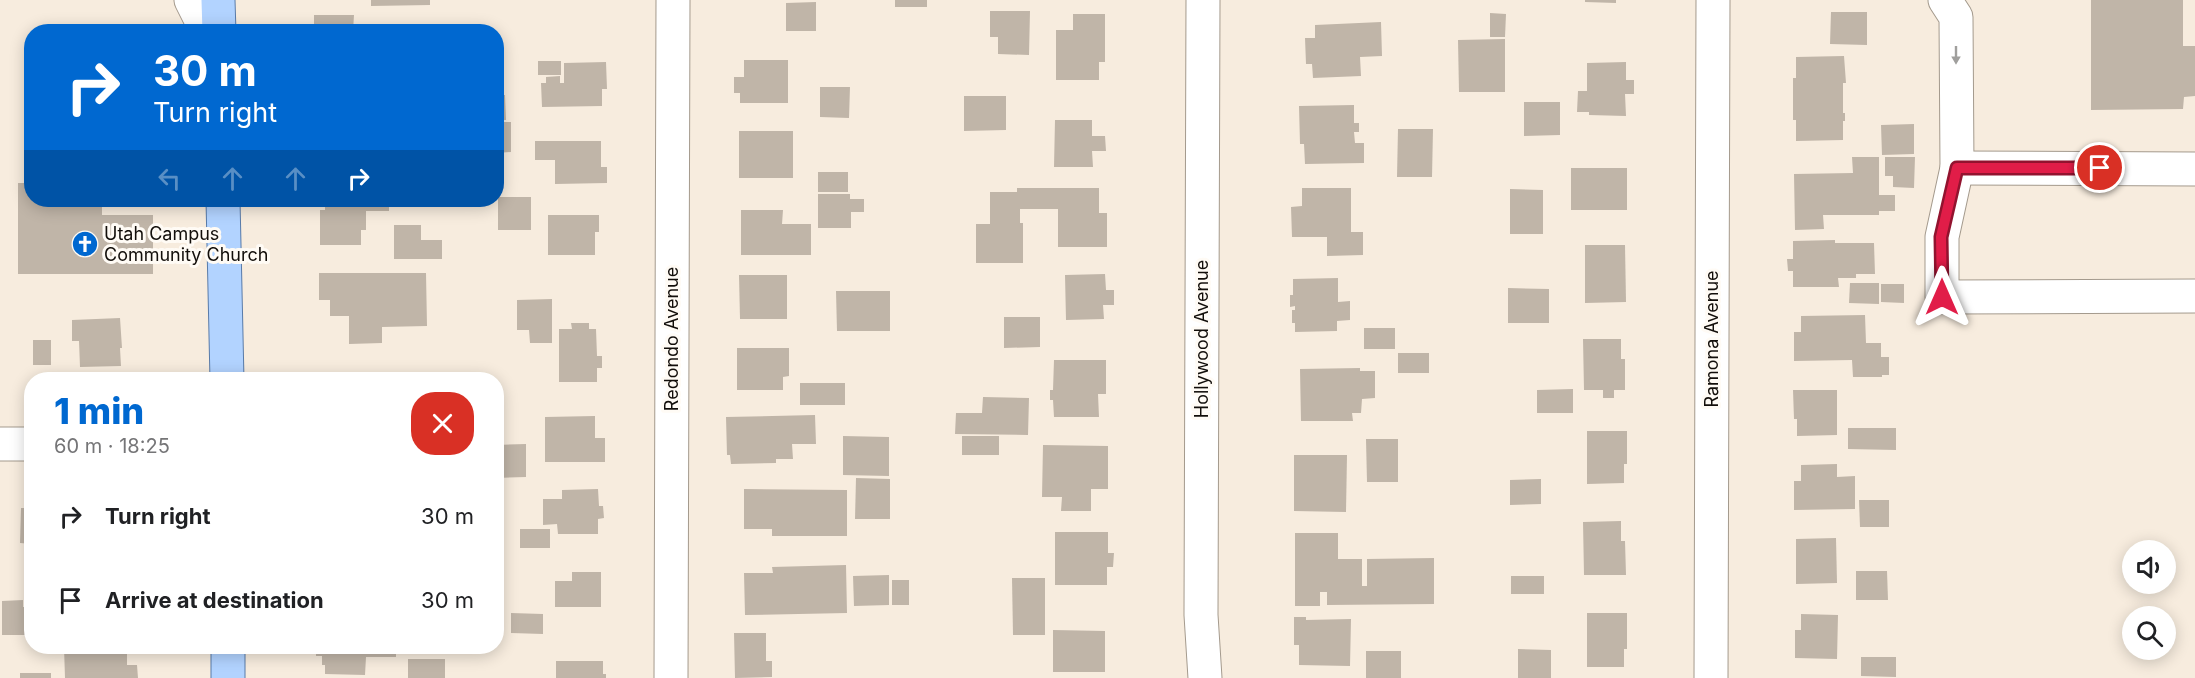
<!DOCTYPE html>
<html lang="en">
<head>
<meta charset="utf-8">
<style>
	:root { --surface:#fff; --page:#f6f6f6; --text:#202124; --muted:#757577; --accent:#0068d0 }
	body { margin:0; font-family:Inter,sans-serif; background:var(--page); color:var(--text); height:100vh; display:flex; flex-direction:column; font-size:22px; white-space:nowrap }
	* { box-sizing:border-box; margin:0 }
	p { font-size:20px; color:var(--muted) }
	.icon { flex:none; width:33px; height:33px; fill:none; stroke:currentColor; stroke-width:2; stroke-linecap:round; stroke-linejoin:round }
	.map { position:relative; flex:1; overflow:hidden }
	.side { position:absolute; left:24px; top:372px; width:480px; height:282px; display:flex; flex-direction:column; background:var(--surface); border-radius:24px; box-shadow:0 3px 15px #0003 }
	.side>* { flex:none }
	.top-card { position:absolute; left:24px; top:24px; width:480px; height:183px; border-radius:24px; box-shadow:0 3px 15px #0003; background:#0068d0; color:#fff; overflow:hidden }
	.tools { position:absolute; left:2122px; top:540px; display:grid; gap:12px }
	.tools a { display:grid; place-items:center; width:54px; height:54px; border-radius:50%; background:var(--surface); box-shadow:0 3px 15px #0003; font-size:30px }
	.pin { position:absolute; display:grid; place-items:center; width:51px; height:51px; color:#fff; margin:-26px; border:3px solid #fff; border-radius:50%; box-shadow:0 2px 6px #0007 }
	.me { position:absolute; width:66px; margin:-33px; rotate:0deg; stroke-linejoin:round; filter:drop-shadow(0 0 4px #0008) }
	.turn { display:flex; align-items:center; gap:21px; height:126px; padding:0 30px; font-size:27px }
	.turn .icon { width:78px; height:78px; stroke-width:2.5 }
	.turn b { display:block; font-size:42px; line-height:51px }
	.lanes { display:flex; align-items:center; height:57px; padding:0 30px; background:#0003; justify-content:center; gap:30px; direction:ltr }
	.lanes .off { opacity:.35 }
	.round { display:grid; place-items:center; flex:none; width:63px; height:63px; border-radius:24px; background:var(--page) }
	.overview { display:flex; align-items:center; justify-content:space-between; height:102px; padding:0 30px }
	h1 { font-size:36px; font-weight:800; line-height:45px; color:var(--accent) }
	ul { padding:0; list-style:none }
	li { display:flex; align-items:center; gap:18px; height:84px; padding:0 30px }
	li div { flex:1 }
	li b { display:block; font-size:22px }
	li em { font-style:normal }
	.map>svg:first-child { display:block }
	.building { fill:#c0b5a8 }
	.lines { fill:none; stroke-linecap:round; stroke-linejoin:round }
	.minor-casing { stroke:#a49a8d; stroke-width:35 }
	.major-casing { stroke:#597ba9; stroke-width:35 }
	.minor { stroke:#fff; stroke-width:33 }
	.major { stroke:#b2d3ff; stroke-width:33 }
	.oneway { fill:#a09f9d }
	.route-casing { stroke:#92132f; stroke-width:15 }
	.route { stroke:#e11d48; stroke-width:10 }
	.labels { text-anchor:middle; stroke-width:6; stroke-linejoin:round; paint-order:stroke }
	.poi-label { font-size:18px; fill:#120e0a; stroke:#fffbf5; text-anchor:start }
	.street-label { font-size:18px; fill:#120e0a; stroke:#fffbf5 }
</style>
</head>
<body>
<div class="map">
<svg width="2195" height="678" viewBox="0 0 2195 678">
	<rect width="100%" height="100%" fill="#f7ecde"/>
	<g class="building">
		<path d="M371 0H430V5L371 6Z"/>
		<rect x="895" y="0" width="32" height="7"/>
		<path d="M1585 0H1616V3L1585 2Z"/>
		<path d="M2091 0H2183V46H2195V96L2184 97 2183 109 2091 110Z"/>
		<path d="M816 2V31H786V3Z"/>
		<path d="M990 11H1030L1029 55 998 54V37H990Z"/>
		<path d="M1831 12H1867V45L1830 44Z"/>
		<path d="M1490 13 1506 14 1505 37H1490Z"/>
		<path d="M1073 14H1105V62H1099V80H1056V30H1073Z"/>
		<path d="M314 15H354L353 32H314Z"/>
		<path d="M1381 22 1382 56 1360 57 1361 76 1313 78 1312 64H1306L1305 38H1315V25Z"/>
		<path d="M1505 39V92H1459L1458 40Z"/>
		<path d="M1844 56 1846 83H1843V113H1845V121H1843V140L1796 141V120H1793V78H1796V57Z"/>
		<path d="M744 60H788V103H740V93H734V77H744Z"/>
		<rect x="538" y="61" width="23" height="14"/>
		<path d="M606 62 607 89H602V106L542 107 541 83H546V77L560 76V83H564V63Z"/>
		<path d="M1626 62V80H1634V94H1625L1626 116 1589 115V112H1577L1578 91H1587V63Z"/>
		<path d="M820 87H850L849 118 820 117Z"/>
		<path d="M496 95H505L506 120H496Z"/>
		<path d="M964 96H1006V130L964 131Z"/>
		<path d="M1524 102H1560V135L1524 136Z"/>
		<path d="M1354 105V123H1359V132H1354L1355 143H1364V163L1305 164 1304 144H1300L1299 106Z"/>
		<path d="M1055 120H1092V136H1105L1106 151H1092L1093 167H1054Z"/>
		<path d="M496 122H511V152L496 153Z"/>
		<path d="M1914 124V154L1882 155 1881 125Z"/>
		<path d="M1398 129H1433L1432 177H1397Z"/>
		<rect x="739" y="131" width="54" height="47"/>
		<path d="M535 141H601V167H607V183L555 184V160H535Z"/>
		<path d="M1852 157H1879V195H1895V211H1879V215H1823L1824 229 1795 230 1794 174 1853 173Z"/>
		<path d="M1885 157H1915L1914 188 1893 187V176H1885Z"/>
		<rect x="1571" y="168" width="56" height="42"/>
		<rect x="818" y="172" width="30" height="20"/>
		<path d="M18 183H32V200H78V202H102V215H153V274H18Z"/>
		<path d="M1017 188H1099V213H1107V247H1058V209H1020V223H1023V263H976V224H990V192H1017Z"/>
		<path d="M1302 188H1351V232H1363V255L1327 256V237H1292L1291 207 1302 206Z"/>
		<path d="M1510 189 1543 190V234H1510Z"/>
		<path d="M818 194H850V199H864V212H851V228H818Z"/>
		<rect x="498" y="197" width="33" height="33"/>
		<path d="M325 200H389V211H366V230H361V245H320V210H325Z"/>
		<path d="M741 210H783L782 224H811V255H741Z"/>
		<path d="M548 215H599V232H595V255H548Z"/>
		<path d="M394 225H421V240H442V259H394Z"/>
		<path d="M1835 240V243H1874L1875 274H1856V278H1838L1839 287H1793V271H1788L1787 259H1793V241Z"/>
		<path d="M1585 245H1625L1626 302 1585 303Z"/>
		<path d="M319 273H426L427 326 382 327V343L349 344V316H330V300H319Z"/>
		<path d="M1105 274 1106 290H1114V305H1103L1104 319 1066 320 1065 275Z"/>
		<path d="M739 275H787V319H740Z"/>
		<path d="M1338 278V302L1350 301V320L1337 321V331L1295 332V323H1292V310H1295V306L1290 307V295H1293V279Z"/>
		<path d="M1850 283H1879V304L1849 303Z"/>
		<path d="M1881 284H1904V303L1881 302Z"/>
		<path d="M1508 288 1549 289V323H1508Z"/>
		<path d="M836 291H890V331H837Z"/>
		<path d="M552 299V343H530L529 330H517V300Z"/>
		<path d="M1865 315 1866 343H1881V357H1889V375H1882V377H1853L1852 360 1794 361V332H1801V316Z"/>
		<path d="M1004 317H1040V347L1004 348Z"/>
		<path d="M120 318 122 348H120L121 366 80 367 79 341H72V320Z"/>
		<path d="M571 323H589V329H596L597 356H602V368H597V382H559V329H572Z"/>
		<rect x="1364" y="328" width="31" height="21"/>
		<path d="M1583 339H1621V359H1625V390H1614V398H1603V390H1584Z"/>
		<rect x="33" y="340" width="18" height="25"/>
		<path d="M737 348H789V376L783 377V390H737Z"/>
		<rect x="1398" y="353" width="31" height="20"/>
		<path d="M1054 360H1106V394H1098L1099 417H1054L1053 400H1050V390H1053Z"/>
		<path d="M1360 368V371H1375V398L1362 399 1361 413H1352L1353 421H1301L1300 369Z"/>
		<path d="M380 375V380H311V377Z"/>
		<rect x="800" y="383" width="45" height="22"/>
		<path d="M1573 389V413H1537V390Z"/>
		<path d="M1793 390H1837V435L1797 436V419H1794Z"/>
		<path d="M983 397 1029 398 1028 435 955 434 956 413H982Z"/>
		<path d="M815 415 816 444H792L793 459H776V463L731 464 730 455H727L726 417Z"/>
		<path d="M595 416V438H605V462H545V417Z"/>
		<path d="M1848 428H1896V450L1848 449Z"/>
		<path d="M1587 431H1627V464H1624V483L1587 484Z"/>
		<path d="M843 436 889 437V476L843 475Z"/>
		<rect x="962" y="436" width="37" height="19"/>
		<path d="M1366 439H1398V482H1367Z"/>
		<path d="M526 444V477L496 478V445Z"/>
		<path d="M1043 445 1108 446V489H1091V511H1061L1062 497H1042Z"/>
		<path d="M1294 455H1347L1346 512 1294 511Z"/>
		<path d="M1837 464V477L1855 476V509L1794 510V481H1801V465Z"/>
		<path d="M856 478 890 479V519H855Z"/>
		<path d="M1541 479V504L1510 505V480Z"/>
		<path d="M598 489 599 506H603L604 518 598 519V534H558L557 524 543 525V499H562V490Z"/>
		<path d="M744 489 847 490V536H772V529H744Z"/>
		<path d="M1859 500H1889V527H1860Z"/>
		<path d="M21 508H32V544L20 543Z"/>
		<path d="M1621 521V541H1625L1626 575H1584L1583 522Z"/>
		<rect x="520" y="529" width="30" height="19"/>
		<path d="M1055 532H1108V553H1114L1113 567H1107V585H1055Z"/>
		<path d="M1295 533H1338V559H1362V586H1367V559L1434 558V604L1327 605V592H1320V606H1295Z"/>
		<path d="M1836 538 1837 583 1796 584V539Z"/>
		<path d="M846 565 847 613 745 615 744 573H773L772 567Z"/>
		<path d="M1856 571H1887L1888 600H1856Z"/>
		<path d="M572 572H601V607H555V581H572Z"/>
		<path d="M889 575V605L854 606 853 576Z"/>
		<rect x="1511" y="576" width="33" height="18"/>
		<path d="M1012 578H1045V635H1013Z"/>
		<rect x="892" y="580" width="17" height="25"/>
		<path d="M23 600V607H32V635H2V601Z"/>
		<path d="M511 613 543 614V634L511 633Z"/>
		<path d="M1587 613H1627V649H1624V667H1587Z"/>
		<path d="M1801 614 1838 615 1837 659 1795 658V630H1801Z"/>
		<path d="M1294 617H1306V620L1351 619 1350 666 1299 665V645H1294Z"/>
		<path d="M1053 630 1105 631V672H1053Z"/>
		<path d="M734 633H766V661H772V677L735 678Z"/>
		<path d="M127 646V665H137L138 678H65L64 647Z"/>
		<path d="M316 646H396V657H366L365 675 325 674V665H322V656H316Z"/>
		<path d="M1518 649 1551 650V678H1518Z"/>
		<rect x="1366" y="651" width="35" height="27"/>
		<path d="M1861 657H1896V677L1861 676Z"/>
		<rect x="408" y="659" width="37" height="19"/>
		<path d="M556 661H603V674H606V678H556Z"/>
		<rect x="20" y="673" width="31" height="5"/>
	</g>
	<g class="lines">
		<g class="minor-casing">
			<g id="minor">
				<path d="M191 0 207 32"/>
				<path d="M1203 0 1201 615 1205 678"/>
				<path d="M1945 0 1956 17 1957 168 1942 237V297L2195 296"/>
				<path d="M1957 168 2195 169"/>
				<path d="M0 444H32"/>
				<path d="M671 678 673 0"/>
				<path d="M1711 678 1713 0"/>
			</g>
		</g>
		<g class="major-casing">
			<g id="major">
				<path d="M218 0 219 32"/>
				<path d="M223 200 227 380"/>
				<path d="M228 678V646"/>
			</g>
		</g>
		<use href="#minor" class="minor"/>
		<use href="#major" class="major"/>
	</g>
	<defs><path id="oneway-solid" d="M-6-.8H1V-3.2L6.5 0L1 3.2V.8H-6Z" transform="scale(1.5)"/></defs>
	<use class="oneway" href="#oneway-solid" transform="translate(1956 55) rotate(90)"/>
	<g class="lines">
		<g class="route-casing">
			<path id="route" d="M1942 297 1941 237 1957 168H2100"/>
		</g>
		<use href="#route" class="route"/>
	</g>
	<defs>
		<g id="church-disc" transform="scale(1.35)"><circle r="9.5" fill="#0068d0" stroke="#fffbf5"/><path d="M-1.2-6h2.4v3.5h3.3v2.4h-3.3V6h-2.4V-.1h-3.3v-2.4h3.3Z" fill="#fff"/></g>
	</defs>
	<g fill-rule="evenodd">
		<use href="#church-disc" x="85" y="244"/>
	</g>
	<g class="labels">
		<g class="poi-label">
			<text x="104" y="240">Utah Campus<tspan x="104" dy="21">Community Church</tspan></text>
		</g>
		<g class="street-label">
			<text transform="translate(672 339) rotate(-90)" y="6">Redondo Avenue</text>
			<text transform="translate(1202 339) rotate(-90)" y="6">Hollywood Avenue</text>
			<text transform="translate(1712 339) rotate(-90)" y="6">Ramona Avenue</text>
		</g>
	</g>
</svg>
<div class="tools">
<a><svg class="icon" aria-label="sound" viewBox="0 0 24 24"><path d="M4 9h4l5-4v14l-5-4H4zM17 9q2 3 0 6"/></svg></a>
<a><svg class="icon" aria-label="search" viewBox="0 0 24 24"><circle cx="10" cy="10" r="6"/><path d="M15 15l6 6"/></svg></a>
</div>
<div class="pin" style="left:2100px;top:168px;background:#d93025"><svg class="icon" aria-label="arrive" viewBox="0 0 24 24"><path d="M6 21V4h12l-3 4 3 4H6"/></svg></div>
<svg class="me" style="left:1942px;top:297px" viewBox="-20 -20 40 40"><path d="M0-17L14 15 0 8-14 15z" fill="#e11d48" stroke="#fff" stroke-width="4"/></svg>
<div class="top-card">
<div class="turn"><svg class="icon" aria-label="right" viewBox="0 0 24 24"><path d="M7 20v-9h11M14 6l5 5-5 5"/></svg><div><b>30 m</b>Turn right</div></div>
<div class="lanes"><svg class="icon off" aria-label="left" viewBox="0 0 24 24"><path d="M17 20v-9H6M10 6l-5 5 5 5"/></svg><svg class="icon off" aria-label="ahead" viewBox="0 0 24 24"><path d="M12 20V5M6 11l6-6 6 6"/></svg><svg class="icon off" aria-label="ahead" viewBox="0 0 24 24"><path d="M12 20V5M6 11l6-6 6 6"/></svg><svg class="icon" aria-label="right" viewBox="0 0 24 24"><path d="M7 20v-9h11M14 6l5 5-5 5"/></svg></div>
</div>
<section class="side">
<div class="overview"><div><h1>1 min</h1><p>60 m · 18:25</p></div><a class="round" style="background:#d93025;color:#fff"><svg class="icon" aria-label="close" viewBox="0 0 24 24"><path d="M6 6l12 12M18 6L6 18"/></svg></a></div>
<ul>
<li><svg class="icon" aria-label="right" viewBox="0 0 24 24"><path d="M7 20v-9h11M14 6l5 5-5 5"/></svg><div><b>Turn right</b></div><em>30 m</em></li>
<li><svg class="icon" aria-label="arrive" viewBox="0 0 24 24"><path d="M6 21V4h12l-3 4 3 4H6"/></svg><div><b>Arrive at destination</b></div><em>30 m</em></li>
</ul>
</section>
</div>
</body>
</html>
